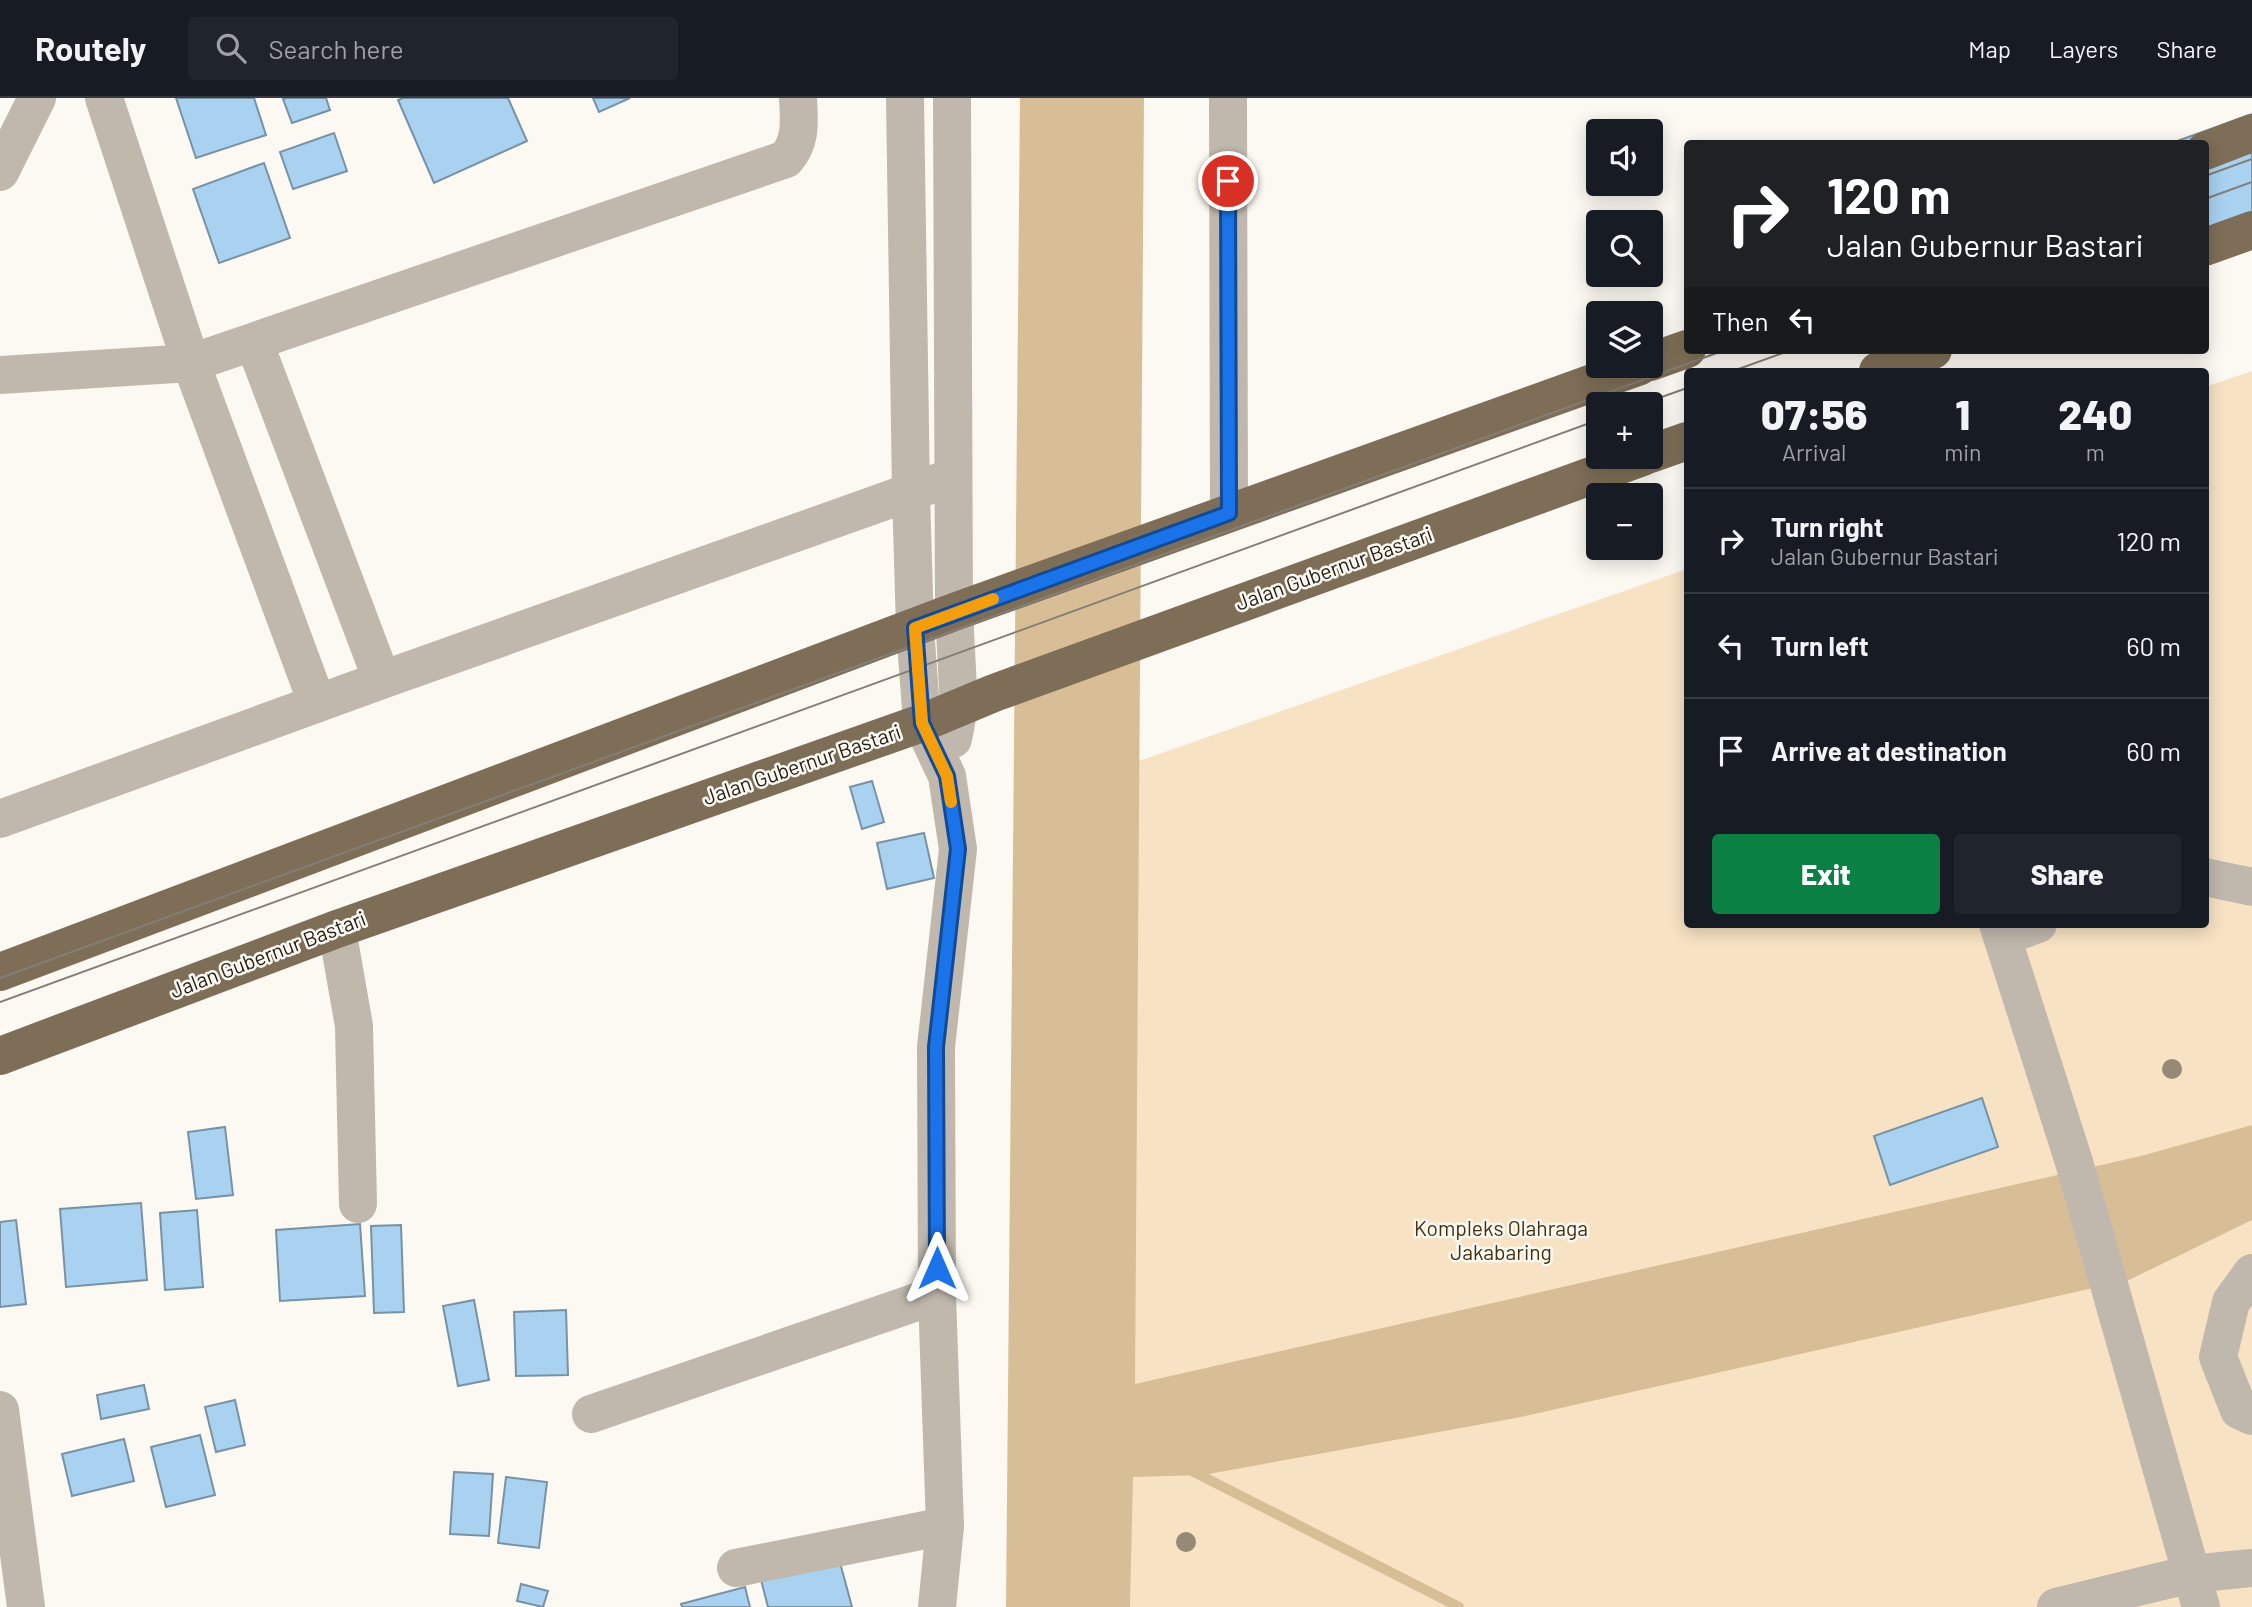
<!DOCTYPE html>
<html lang="en">
<head>
<meta charset="utf-8">
<style>
	:root { --surface:#171b24; --page:#20242c; --text:#f1f3f6; --muted:#9ea1a6; --line:#363941; --accent:#0b8043 }
	body { margin:0; font-family:Barlow,sans-serif; background:var(--page); color:var(--text); height:100vh; display:flex; flex-direction:column; font-size:26px; white-space:nowrap }
	* { box-sizing:border-box; margin:0 }
	p { font-size:23px; color:var(--muted) }
	.icon { flex:none; width:38px; height:38px; fill:none; stroke:currentColor; stroke-width:2; stroke-linecap:round; stroke-linejoin:round }
	.map { position:relative; flex:1; overflow:hidden }
	.details { position:absolute; left:1684px; top:270px; width:525px; height:560px; display:flex; flex-direction:column; background:var(--surface); border-radius:7px; box-shadow:0 4px 18px #0003 }
	.details>* { flex:none }
	.hud { position:absolute; left:1684px; top:42px; width:525px; height:214px; border-radius:7px; box-shadow:0 4px 18px #0003; background:#202124; color:#fff; overflow:hidden }
	.buttons { position:absolute; left:1586px; top:21px; display:grid; gap:14px }
	.buttons a { display:grid; place-items:center; width:77px; height:77px; border-radius:7px; background:var(--surface); box-shadow:0 4px 18px #0003; font-size:35px }
	.pin { position:absolute; display:grid; place-items:center; width:60px; height:60px; color:#fff; margin:-30px; border:4px solid #fff; border-radius:50%; box-shadow:0 2px 7px #0007 }
	.me { position:absolute; width:77px; margin:-38px; rotate:0deg; stroke-linejoin:round; filter:drop-shadow(0 0 5px #0008) }
	.turn { display:flex; align-items:center; gap:24px; height:147px; padding:0 28px; font-size:32px }
	.turn .icon { width:91px; height:91px; stroke-width:2.5 }
	.turn b { display:block; font-size:49px; line-height:60px }
	.then { display:flex; align-items:center; height:66px; padding:0 28px; background:#0003; gap:14px; font-size:26px }
	.eta { display:flex; justify-content:space-evenly; align-items:center; height:119px; text-align:center }
	.eta b { font-size:42px; font-weight:800; line-height:49px }
	.action { display:flex; gap:14px; margin-top:auto; padding:14px 28px }
	.action a { flex:1; height:80px; border-radius:7px; background:var(--accent); color:#fff; font-size:28px; font-weight:800; line-height:80px; text-align:center }
	.action a+a { background:var(--page); color:var(--text) }
	ul { padding:0; list-style:none }
	li { display:flex; align-items:center; gap:21px; height:105px; padding:0 28px; border-top:2px solid var(--line) }
	li div { flex:1 }
	li b { display:block; font-size:26px }
	li em { font-style:normal }
	header { display:flex; align-items:center; gap:42px; box-sizing:border-box; height:98px; padding:0 35px; background:var(--surface); border-bottom:2px solid var(--line) }
	header strong { font-size:33px }
	nav { display:flex; gap:38px; margin-inline-start:auto; font-size:24px }
	.search { width:490px; height:63px; background:var(--page); display:flex; align-items:center; gap:18px; box-sizing:border-box; padding:0 24px; border-radius:7px; color:var(--muted); font-size:26px }
	.map>svg:first-child { display:block }
	.green { fill:#f7e2c3 }
	.water { fill:#d8be96 }
	.lines { fill:none; stroke-linecap:round; stroke-linejoin:round }
	.stream { stroke:#d8be96; stroke-width:10 }
	.building { fill:#a8d2f0; stroke:#7892a5; stroke-width:2 }
	.minor { stroke:#c0b8ad; stroke-width:38 }
	.highway { stroke:#7e6e57; stroke-width:38 }
	.tram { stroke:#847e76; stroke-width:2 }
	.tree { fill:#968a76 }
	.route-casing { stroke:#114b97; stroke-width:18 }
	.route { stroke:#1a73e8; stroke-width:12 }
	.slow { stroke:#f59e0b; stroke-width:12 }
	.labels { text-anchor:middle; stroke-width:5; stroke-linejoin:round; paint-order:stroke }
	.street-label { font-size:21px; fill:#241d13; stroke:#fcf9f3 }
	.park-label { font-size:21px; fill:#43300f; stroke:#fcf9f3 }
</style>
</head>
<body>
<header>
<strong>Routely</strong>
<div class="search"><svg class="icon" aria-label="search" viewBox="0 0 24 24"><circle cx="10" cy="10" r="6"/><path d="M15 15l6 6"/></svg>Search here</div>
<nav><a>Map</a><a>Layers</a><a>Share</a></nav>
</header>
<div class="map">
<svg width="2252" height="1509" viewBox="0 0 2252 1509">
	<rect width="100%" height="100%" fill="#fcf9f3"/>
	<path class="green" d="M2252 273V1509H1130L1134 1287 1139 663 1687 471V826H2205V289Z"/>
	<path class="water" d="M1020 0H1144L1135 1286 2141 1058 2252 1027V1122L2129 1182 1521 1319 1203 1377 1133 1379 1130 1509H1006Z"/>
	<g class="lines">
		<path class="stream" d="M1192 1373 1459 1509"/>
	</g>
	<g class="building">
		<path d="M176 0H254L266 37 196 60Z"/>
		<path d="M287 0H326L330 12 292 25 283 1Z"/>
		<path d="M403 0H508L527 43 434 85 398 2Z"/>
		<path d="M593 0H630L599 14Z"/>
		<path d="M2252 16V132L2205 149V46H2169Z"/>
		<path d="M334 35 347 73 293 91 280 54Z"/>
		<path d="M264 65 290 140 219 165 193 91Z"/>
		<path d="M872 683 884 724 862 731 850 689Z"/>
		<path d="M924 735 934 780 887 791 877 745Z"/>
		<path d="M1982 1000 1998 1049 1890 1087 1874 1038Z"/>
		<path d="M225 1029 233 1097 196 1101 188 1034Z"/>
		<path d="M141 1105 147 1182 66 1189 60 1111Z"/>
		<path d="M197 1112 203 1189 165 1192 160 1115Z"/>
		<path d="M16 1122 26 1206 0 1209V1124Z"/>
		<path d="M360 1126 365 1198 280 1203 276 1132Z"/>
		<path d="M401 1127 404 1214 374 1215 371 1128Z"/>
		<path d="M474 1202 489 1282 458 1288 443 1208Z"/>
		<path d="M566 1212 568 1277 516 1278 514 1214Z"/>
		<path d="M144 1287 149 1311 101 1321 97 1297Z"/>
		<path d="M235 1302 245 1347 216 1354 205 1309Z"/>
		<path d="M200 1337 215 1397 166 1409 151 1349Z"/>
		<path d="M124 1341 134 1383 72 1398 62 1356Z"/>
		<path d="M454 1374 493 1376 489 1438 450 1436Z"/>
		<path d="M506 1379 547 1384 539 1450 498 1445Z"/>
		<path d="M838 1457 852 1509H768L760 1478Z"/>
		<path d="M521 1486 548 1493 543 1509 517 1503Z"/>
		<path d="M745 1489 750 1509H682L681 1506Z"/>
	</g>
	<g class="lines">
		<g class="minor">
			<path d="M104 0 191 265 317 605"/>
			<path d="M952 0 954 514 959 609 953 641"/>
			<path d="M1228 0 1229 415"/>
			<path d="M0 74 37 0"/>
			<path d="M254 244 382 582"/>
			<path d="M0 277 191 265 786 61C802 42 799 23 798 0"/>
			<path d="M0 721 382 582 953 379"/>
			<path d="M2205 779 2252 789"/>
			<path d="M1998 826 2074 1064 2201 1509"/>
			<path d="M337 831 354 928 358 1106"/>
			<path d="M2002 839 2038 826"/>
			<path d="M2252 1175 2231 1204 2218 1259 2239 1312 2252 1318"/>
			<path d="M937 1197 945 1428 937 1509"/>
			<path d="M0 1312 26 1509"/>
			<path d="M591 1316 937 1197 936 949 958 751 947 678 922 625 915 530 911 395 905 0"/>
			<path d="M736 1470 945 1428"/>
			<path d="M2056 1509 2191 1476 2252 1470"/>
		</g>
		<g class="highway">
			<path d="M2205 53 2252 35"/>
			<path d="M2205 149 2252 132"/>
			<path d="M1650 264 1687 251"/>
			<path d="M1878 273 1933 252"/>
			<path d="M1650 356 1687 343"/>
			<path d="M0 874 954 514 1640 268"/>
			<path d="M0 958 337 831 922 625 994 595 1643 359"/>
		</g>
		<g class="tram">
			<path d="M2205 78 2252 61"/>
			<path d="M2205 101 2252 84"/>
			<path d="M1733 273 1791 252"/>
			<path d="M1642 306 1687 290"/>
			<path d="M0 880 1725 252"/>
			<path d="M0 904 1598 322"/>
		</g>
	</g>
	<g class="tree">
		<circle cx="2172" cy="971" r="10"/>
		<circle cx="1186" cy="1444" r="10"/>
	</g>
	<g class="lines">
		<g class="route-casing">
			<path id="route" d="M937 1170 936 949 958 751 947 678 922 625 915 530 1229 415 1228 83"/>
		</g>
		<use href="#route" class="route"/>
		<path class="slow" d="M951 704 947 678 922 625 915 530 993 501"/>
	</g>
	<g class="labels">
		<g class="street-label">
			<text transform="translate(1334 471) rotate(-20)" y="7">Jalan Gubernur Bastari</text>
			<text transform="translate(802 667) rotate(-19)" y="7">Jalan Gubernur Bastari</text>
			<text transform="translate(268 857) rotate(-21)" y="7">Jalan Gubernur Bastari</text>
		</g>
		<g class="park-label">
			<text x="1501" y="1138">Kompleks Olahraga<tspan x="1501" dy="24">Jakabaring</tspan></text>
		</g>
	</g>
</svg>
<div class="buttons">
<a><svg class="icon" aria-label="sound" viewBox="0 0 24 24"><path d="M4 9h4l5-4v14l-5-4H4zM17 9q2 3 0 6"/></svg></a>
<a><svg class="icon" aria-label="search" viewBox="0 0 24 24"><circle cx="10" cy="10" r="6"/><path d="M15 15l6 6"/></svg></a>
<a><svg class="icon" aria-label="layers" viewBox="0 0 24 24"><path d="M12 4l9 5-9 5-9-5zM3 14l9 5 9-5"/></svg></a>
<a>+</a>
<a>−</a>
</div>
<div class="pin" style="left:1228px;top:83px;background:#d93025"><svg class="icon" aria-label="arrive" viewBox="0 0 24 24"><path d="M6 21V4h12l-3 4 3 4H6"/></svg></div>
<svg class="me" style="left:937px;top:1170px" viewBox="-20 -20 40 40"><path d="M0-17L14 15 0 8-14 15z" fill="#1a73e8" stroke="#fff" stroke-width="4"/></svg>
<div class="hud">
<div class="turn"><svg class="icon" aria-label="right" viewBox="0 0 24 24"><path d="M7 20v-9h11M14 6l5 5-5 5"/></svg><div><b>120 m</b>Jalan Gubernur Bastari</div></div>
<div class="then">Then<svg class="icon" aria-label="left" viewBox="0 0 24 24"><path d="M17 20v-9H6M10 6l-5 5 5 5"/></svg></div>
</div>
<section class="details">
<div class="eta">
<div><b>07:56</b><p>Arrival</p></div>
<div><b>1</b><p>min</p></div>
<div><b>240</b><p>m</p></div>
</div>
<ul>
<li><svg class="icon" aria-label="right" viewBox="0 0 24 24"><path d="M7 20v-9h11M14 6l5 5-5 5"/></svg><div><b>Turn right</b><p>Jalan Gubernur Bastari</p></div><em>120 m</em></li>
<li><svg class="icon" aria-label="left" viewBox="0 0 24 24"><path d="M17 20v-9H6M10 6l-5 5 5 5"/></svg><div><b>Turn left</b></div><em>60 m</em></li>
<li><svg class="icon" aria-label="arrive" viewBox="0 0 24 24"><path d="M6 21V4h12l-3 4 3 4H6"/></svg><div><b>Arrive at destination</b></div><em>60 m</em></li>
</ul>
<div class="action"><a>Exit</a><a>Share</a></div>
</section>
</div>
</body>
</html>
